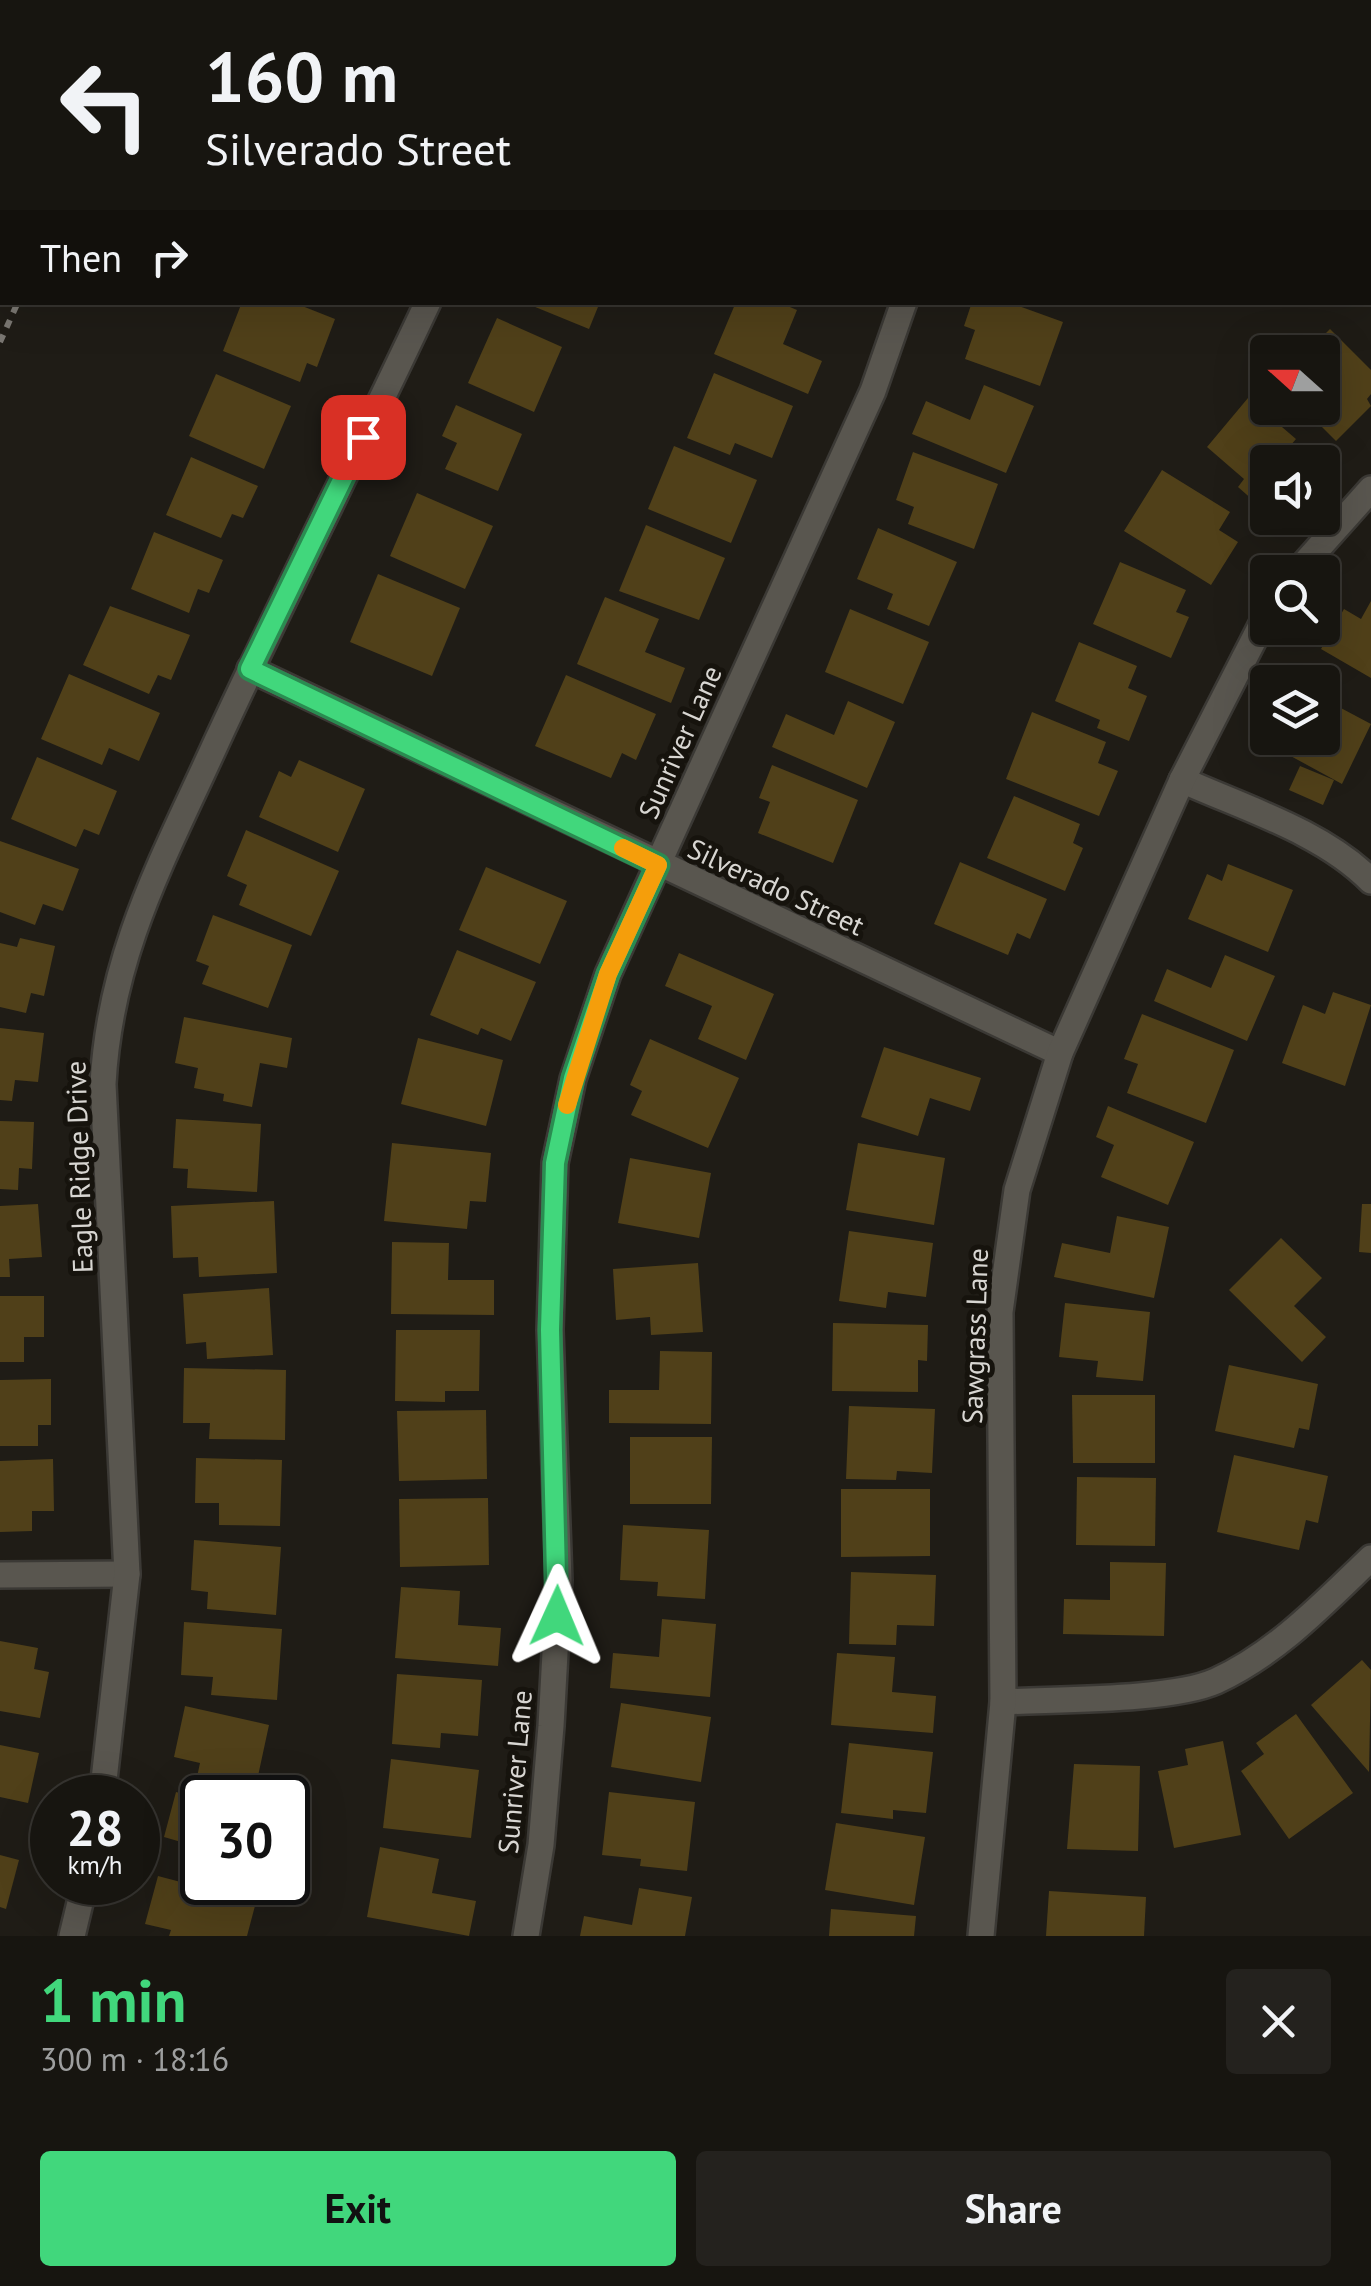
<!DOCTYPE html>
<html lang="en">
<head>
<meta charset="utf-8">
<style>
	:root { --surface:#171510; --page:#24221e; --text:#f1f3f6; --muted:#9e9f9f; --line:#363430; --accent:#41d77c }
	body { margin:0; font-family:"PT Sans",sans-serif; background:var(--page); color:var(--text); height:100vh; display:flex; flex-direction:column; font-size:38px; white-space:nowrap }
	* { box-sizing:border-box; margin:0 }
	p { font-size:32px; color:var(--muted) }
	.icon { flex:none; width:55px; height:55px; fill:none; stroke:currentColor; stroke-width:2; stroke-linecap:round; stroke-linejoin:round }
	.map { position:relative; height:1936px; overflow:hidden }
	.details { display:flex; flex-direction:column; background:var(--surface); flex:1 }
	.details>* { flex:none }
	.top-card { position:absolute; left:0px; top:0px; width:1372px; height:305px; box-shadow:0 10px 40px #0002,0 0 0 2px var(--line); background:#171510; color:var(--text); overflow:hidden }
	.needle { width:65px; rotate:291deg }
	.fabs { position:absolute; left:1250px; top:335px; display:grid; gap:20px }
	.fabs a { display:grid; place-items:center; width:90px; height:90px; border-radius:10px; background:var(--surface); box-shadow:0 10px 40px #0002,0 0 0 2px var(--line); font-size:50px }
	.speed { position:absolute; left:30px; top:1775px; display:flex; gap:20px; font-size:50px; font-weight:700; text-align:center }
	.speed>* { display:grid; place-content:center; width:130px; height:130px; border-radius:50%; background:var(--surface); box-shadow:0 10px 40px #0002,0 0 0 2px var(--line); line-height:1 }
	.speed small { font-size:25px; font-weight:400 }
	.speed .limit { border:5px solid #111; border-radius:15px; background:#fff; color:#111 }
	.pin { position:absolute; display:grid; place-items:center; width:85px; height:85px; color:#fff; margin:-42px; border-radius:20px; box-shadow:0 5px 15px #0006 }
	.me { position:absolute; width:110px; margin:-55px; rotate:1deg; stroke-linejoin:round; filter:drop-shadow(0 0 8px #0008) }
	.turn { display:flex; align-items:center; gap:35px; height:210px; padding:0 40px; font-size:45px }
	.turn .icon { width:130px; height:130px; stroke-width:2.5 }
	.turn b { display:block; font-size:70px; line-height:85px }
	.then { display:flex; align-items:center; height:95px; padding:0 40px; background:#0003; gap:20px; font-size:38px }
	.round { display:grid; place-items:center; flex:none; width:105px; height:105px; border-radius:10px; background:var(--page) }
	.head { display:flex; align-items:center; justify-content:space-between; height:170px; padding:0 40px }
	h1 { font-size:60px; font-weight:700; line-height:75px; color:var(--accent) }
	.button { display:flex; gap:20px; margin-top:auto; padding:20px 40px }
	.button a { flex:1; height:115px; border-radius:10px; background:var(--accent); color:#111; font-size:40px; font-weight:700; line-height:115px; text-align:center }
	.button a+a { background:var(--page); color:var(--text) }
	.map>svg:first-child { display:block }
	.building { fill:#504019 }
	.lines { fill:none; stroke-linecap:round; stroke-linejoin:round }
	.minor-casing { stroke:#3b3935; stroke-width:30 }
	.path { stroke:#7a7772; stroke-width:6; stroke-dasharray:8 8; stroke-linecap:butt }
	.minor { stroke:#59564f; stroke-width:25 }
	.route-casing { stroke:#2a8c51; stroke-width:25 }
	.route { stroke:#41d77c; stroke-width:18 }
	.slow { stroke:#f59e0b; stroke-width:18 }
	.labels { text-anchor:middle; stroke-width:10; stroke-linejoin:round; paint-order:stroke }
	.street-label { font-size:28px; fill:#d8d6d2; stroke:#16130d }
</style>
</head>
<body>
<div class="map">
<svg width="1371" height="1936" viewBox="0 0 1371 1936">
	<rect width="100%" height="100%" fill="#1f1c16"/>
	<g class="building">
		<path d="M242 302H292L335 319 317 367 307 363 300 382 223 351Z"/>
		<path d="M523 302H600L589 329Z"/>
		<path d="M736 302H778L797 310 783 344 822 361 808 394 714 354Z"/>
		<path d="M972 302H1008L1063 322 1040 386 965 359 975 330 964 326Z"/>
		<path d="M497 318 562 347 534 412 468 383Z"/>
		<path d="M1330 329 1371 370V394L1367 399 1371 406 1336 441 1309 414 1322 408V352H1307Z"/>
		<path d="M714 373 793 406 772 458 735 443 730 455 687 438Z"/>
		<path d="M216 374 291 406 264 469 189 436Z"/>
		<path d="M984 385 1034 406 1006 473 912 434 926 401 970 420Z"/>
		<path d="M1248 398 1296 439 1279 459 1283 462H1268V503L1263 509 1238 487 1244 479 1207 447Z"/>
		<path d="M456 405 522 434 498 491 445 469 457 443 442 436Z"/>
		<path d="M674 446 757 480 731 543 648 509Z"/>
		<path d="M913 452 998 484 974 549 908 524 914 507 896 500Z"/>
		<path d="M191 457 258 486 243 518 232 514 221 538 166 515Z"/>
		<path d="M1162 470 1230 512 1219 530 1238 542 1211 585 1124 531Z"/>
		<path d="M417 493 493 526 465 589 390 556Z"/>
		<path d="M646 525 725 558 699 620 619 591Z"/>
		<path d="M878 528 957 562 929 626 887 609 893 594 857 579Z"/>
		<path d="M154 532 223 560 209 593 198 589 189 613 131 589Z"/>
		<path d="M1120 562 1186 590 1176 612 1189 617 1171 658 1093 624Z"/>
		<path d="M378 574 460 608 432 676 350 642Z"/>
		<path d="M605 597 659 619 645 652 685 668 671 703 577 664Z"/>
		<path d="M1371 601V678L1321 649 1344 609 1361 619Z"/>
		<path d="M110 606 190 635 171 680 158 675 149 694 83 665Z"/>
		<path d="M850 609 929 642 903 704 825 672Z"/>
		<path d="M1079 642 1137 666 1128 688 1147 696 1129 741 1097 728 1100 720 1055 701Z"/>
		<path d="M69 674 160 713 139 761 109 748 102 765 41 739Z"/>
		<path d="M566 675 656 714 636 760 622 753 611 778 535 746Z"/>
		<path d="M1322 698 1371 724 1342 784 1287 754 1296 738H1322Z"/>
		<path d="M848 701 895 722 867 788 772 747 786 714 834 735Z"/>
		<path d="M1032 712 1106 742 1098 763 1118 771 1099 816 1006 779Z"/>
		<path d="M37 757 117 791 99 835 84 829 76 847 11 819Z"/>
		<path d="M299 760 365 789 338 852 259 817 279 771 291 777Z"/>
		<path d="M772 765 858 800 833 863 758 833 770 802 759 798Z"/>
		<path d="M1300 766 1334 780 1323 805 1289 790Z"/>
		<path d="M1014 796 1080 824 1073 843 1083 848 1065 891 987 858Z"/>
		<path d="M246 830 339 871 311 936 239 905 247 885 227 876Z"/>
		<path d="M0 841 79 869 63 911 43 904 35 925 0 912Z"/>
		<path d="M960 862 1047 899 1030 939 1017 933 1008 955 934 924Z"/>
		<path d="M1228 864 1293 890 1268 952 1188 919 1207 874 1222 881Z"/>
		<path d="M486 867 567 901 540 964 459 930Z"/>
		<path d="M213 915 292 945 268 1008 202 984 209 966 196 961Z"/>
		<path d="M20 938 55 946 44 996 31 993 26 1013 0 1007V943L17 947Z"/>
		<path d="M457 950 536 982 511 1041 481 1028 478 1035 430 1015Z"/>
		<path d="M679 953 774 994 746 1060 698 1039 712 1006 665 986Z"/>
		<path d="M1225 955 1275 976 1247 1041 1154 1001 1167 969 1211 988Z"/>
		<path d="M1333 992 1371 1005 1345 1086 1282 1063 1303 1005 1325 1014Z"/>
		<path d="M1142 1014 1234 1050 1206 1123 1127 1093 1138 1064 1124 1059Z"/>
		<path d="M184 1017 292 1038 287 1068 260 1063 252 1107 223 1101 224 1094 194 1088 198 1068 175 1063Z"/>
		<path d="M0 1028 44 1033 38 1082 15 1080 12 1101 0 1100Z"/>
		<path d="M418 1038 503 1060 486 1126 401 1104Z"/>
		<path d="M650 1039 739 1078 708 1148 631 1115 642 1091 630 1085Z"/>
		<path d="M884 1047 981 1078 970 1111 930 1098 918 1136 861 1117Z"/>
		<path d="M1108 1106 1194 1142 1168 1205 1101 1177 1114 1145 1096 1137Z"/>
		<path d="M176 1119 261 1124 257 1192 187 1188 188 1169 173 1168Z"/>
		<path d="M0 1121 34 1122 32 1169 19 1168 18 1190 0 1189Z"/>
		<path d="M392 1143 491 1153 486 1202 470 1201 467 1229 384 1221Z"/>
		<path d="M858 1143 945 1158 934 1225 846 1210Z"/>
		<path d="M630 1158 711 1173 699 1238 618 1223Z"/>
		<path d="M274 1201 277 1273 199 1277 198 1257 173 1258 171 1206Z"/>
		<path d="M38 1204 42 1257 9 1259 10 1277H0V1206Z"/>
		<path d="M1362 1204H1371V1253L1359 1252Z"/>
		<path d="M1117 1216 1169 1227 1154 1298 1054 1277 1062 1243 1110 1253Z"/>
		<path d="M849 1231 933 1243 926 1297 888 1292 886 1308 839 1301Z"/>
		<path d="M1281 1238 1322 1278 1294 1306 1326 1337 1302 1362 1229 1290Z"/>
		<path d="M392 1242 449 1243 448 1280H494V1315L391 1314Z"/>
		<path d="M698 1263 703 1332 651 1335 650 1317 616 1320 613 1269Z"/>
		<path d="M269 1288 273 1355 207 1359 206 1342 186 1344 183 1294Z"/>
		<path d="M0 1296H44V1337H24V1362H0Z"/>
		<path d="M1065 1303 1150 1312 1143 1381 1096 1377 1098 1361 1059 1357Z"/>
		<path d="M833 1323 928 1325 927 1361 918 1360V1392L832 1391Z"/>
		<path d="M396 1330H480L479 1391H445V1402L395 1401Z"/>
		<path d="M660 1351 712 1352 711 1424 609 1423V1390H659Z"/>
		<path d="M1229 1365 1318 1384 1309 1430 1299 1428 1294 1448 1215 1431Z"/>
		<path d="M184 1368 286 1370 285 1440 209 1439 210 1423H183Z"/>
		<path d="M51 1379V1425H38V1446H0V1380Z"/>
		<path d="M1072 1395H1155V1463H1073Z"/>
		<path d="M849 1406 935 1409 932 1473 897 1471 896 1480 846 1479Z"/>
		<path d="M486 1410 487 1479 399 1481 397 1411Z"/>
		<path d="M630 1437H712L711 1504H630Z"/>
		<path d="M1234 1455 1328 1476 1318 1523 1306 1520 1299 1550 1217 1532Z"/>
		<path d="M196 1458 282 1460 280 1526 219 1525V1503H195Z"/>
		<path d="M53 1459 54 1511H32V1531L0 1532V1461Z"/>
		<path d="M1077 1477 1156 1478 1155 1546 1076 1545Z"/>
		<path d="M841 1489H930V1556L841 1557Z"/>
		<path d="M488 1498 489 1565 400 1567 399 1499Z"/>
		<path d="M623 1525 709 1530 705 1599 657 1596 658 1582 620 1580Z"/>
		<path d="M194 1540 281 1547 276 1615 207 1609 208 1592 191 1590Z"/>
		<path d="M1110 1562 1166 1563 1164 1636 1063 1634 1064 1599 1110 1600Z"/>
		<path d="M851 1572 936 1575 934 1626 897 1625 896 1645 849 1644Z"/>
		<path d="M401 1587 460 1591 458 1625 501 1628 498 1666 395 1658Z"/>
		<path d="M662 1619 716 1624 710 1697 610 1688 613 1653 659 1657Z"/>
		<path d="M184 1622 282 1629 277 1700 211 1695 213 1677 181 1675Z"/>
		<path d="M0 1641 38 1648 34 1669 49 1672 40 1718 0 1711Z"/>
		<path d="M837 1653 895 1657 892 1692 936 1696 933 1733 831 1725Z"/>
		<path d="M1362 1660 1371 1670 1369 1772 1311 1705Z"/>
		<path d="M397 1674 482 1680 478 1736 441 1733 440 1748 392 1744Z"/>
		<path d="M621 1703 711 1717 701 1782 611 1767Z"/>
		<path d="M185 1706 269 1725 255 1790 197 1777 200 1763 174 1757Z"/>
		<path d="M1296 1714 1353 1793 1289 1839 1241 1771 1264 1754 1256 1743Z"/>
		<path d="M1223 1741 1241 1835 1174 1848 1158 1771 1188 1765 1185 1749Z"/>
		<path d="M849 1743 933 1752 926 1813 893 1810V1819L841 1813Z"/>
		<path d="M0 1745 39 1753 28 1803 0 1797Z"/>
		<path d="M391 1759 479 1770 471 1838 383 1828Z"/>
		<path d="M1074 1764 1140 1766 1138 1851 1067 1849Z"/>
		<path d="M176 1792 202 1799V1867L183 1862 188 1844 164 1837Z"/>
		<path d="M609 1792 695 1802 687 1871 640 1866 641 1859 602 1855Z"/>
		<path d="M836 1823 925 1837 914 1905 825 1890Z"/>
		<path d="M380 1847 439 1859 432 1893 476 1901 469 1936 367 1917Z"/>
		<path d="M0 1855 19 1860 6 1909 0 1907Z"/>
		<path d="M158 1876 256 1902 247 1936H169L171 1930 145 1924Z"/>
		<path d="M639 1888 692 1897 685 1936H580L584 1916 632 1925Z"/>
		<path d="M1049 1891 1146 1897 1144 1936H1046Z"/>
		<path d="M831 1909 916 1916 914 1936H829Z"/>
	</g>
	<g class="lines">
		<g class="minor-casing">
			<g id="minor">
				<path d="M525 2 526 0"/>
				<path d="M974 2 975 0"/>
				<path d="M1297 572 1371 489"/>
				<path d="M250 669 1060 1053"/>
				<path d="M1182 780C1244 808 1323 832 1371 881"/>
				<path d="M0 1575 127 1574"/>
				<path d="M1003 1702C1056 1699 1171 1701 1216 1681 1277 1653 1324 1603 1371 1558"/>
				<path d="M102 1798 127 1574 103 1084C110 952 164 858 217 741 285 594 359 449 428 302"/>
				<path d="M72 1936 85 1882"/>
				<path d="M526 1936 541 1845 551 1726 559 1580 550 1330 555 1163 573 1079 608 974 873 391 904 302"/>
				<path d="M981 1936 1003 1702 1000 1312 1017 1190 1060 1053 1182 780 1268 612"/>
			</g>
		</g>
		<g class="path">
			<path d="M158 2 159 0"/>
			<path d="M0 284 2 285"/>
			<path d="M0 342 18 302"/>
		</g>
		<use href="#minor" class="minor"/>
	</g>
	<g class="lines">
		<g class="route-casing">
			<path id="route" d="M363 437 250 669 658 865 608 974 573 1078 555 1163 550 1330 557 1616"/>
		</g>
		<use href="#route" class="route"/>
		<path class="slow" d="M567 1105 608 974 658 865 623 848"/>
	</g>
	<g class="labels">
		<g class="street-label">
			<text transform="translate(680 742) rotate(-66)" y="10">Sunriver Lane</text>
			<text transform="translate(776 887) rotate(25)" y="10">Silverado Street</text>
			<text transform="translate(79 1167) rotate(-92)" y="10">Eagle Ridge Drive</text>
			<text transform="translate(975 1336) rotate(-88)" y="10">Sawgrass Lane</text>
			<text transform="translate(515 1772) rotate(-85)" y="10">Sunriver Lane</text>
		</g>
	</g>
</svg>
<div class="fabs">
<a><svg class="needle" viewBox="-14 -14 28 28"><path d="M0-13l5 13h-10z" fill="#e53935"/><path d="M0 13l5-13h-10z" fill="#9e9f9f"/></svg></a>
<a><svg class="icon" aria-label="sound" viewBox="0 0 24 24"><path d="M4 9h4l5-4v14l-5-4H4zM17 9q2 3 0 6"/></svg></a>
<a><svg class="icon" aria-label="search" viewBox="0 0 24 24"><circle cx="10" cy="10" r="6"/><path d="M15 15l6 6"/></svg></a>
<a><svg class="icon" aria-label="layers" viewBox="0 0 24 24"><path d="M12 4l9 5-9 5-9-5zM3 14l9 5 9-5"/></svg></a>
</div>
<div class="speed"><div>28<small>km/h</small></div><div class="limit">30</div></div>
<div class="pin" style="left:363px;top:437px;background:#d93025"><svg class="icon" aria-label="arrive" viewBox="0 0 24 24"><path d="M6 21V4h12l-3 4 3 4H6"/></svg></div>
<svg class="me" style="left:557px;top:1616px" viewBox="-20 -20 40 40"><path d="M0-17L14 15 0 8-14 15z" fill="#41d77c" stroke="#fff" stroke-width="4"/></svg>
<div class="top-card">
<div class="turn"><svg class="icon" aria-label="left" viewBox="0 0 24 24"><path d="M17 20v-9H6M10 6l-5 5 5 5"/></svg><div><b>160 m</b>Silverado Street</div></div>
<div class="then">Then<svg class="icon" aria-label="right" viewBox="0 0 24 24"><path d="M7 20v-9h11M14 6l5 5-5 5"/></svg></div>
</div>
</div>
<section class="details">
<div class="head"><div><h1>1 min</h1><p>300 m · 18:16</p></div><a class="round"><svg class="icon" aria-label="close" viewBox="0 0 24 24"><path d="M6 6l12 12M18 6L6 18"/></svg></a></div>
<div class="button"><a>Exit</a><a>Share</a></div>
</section>
</body>
</html>
